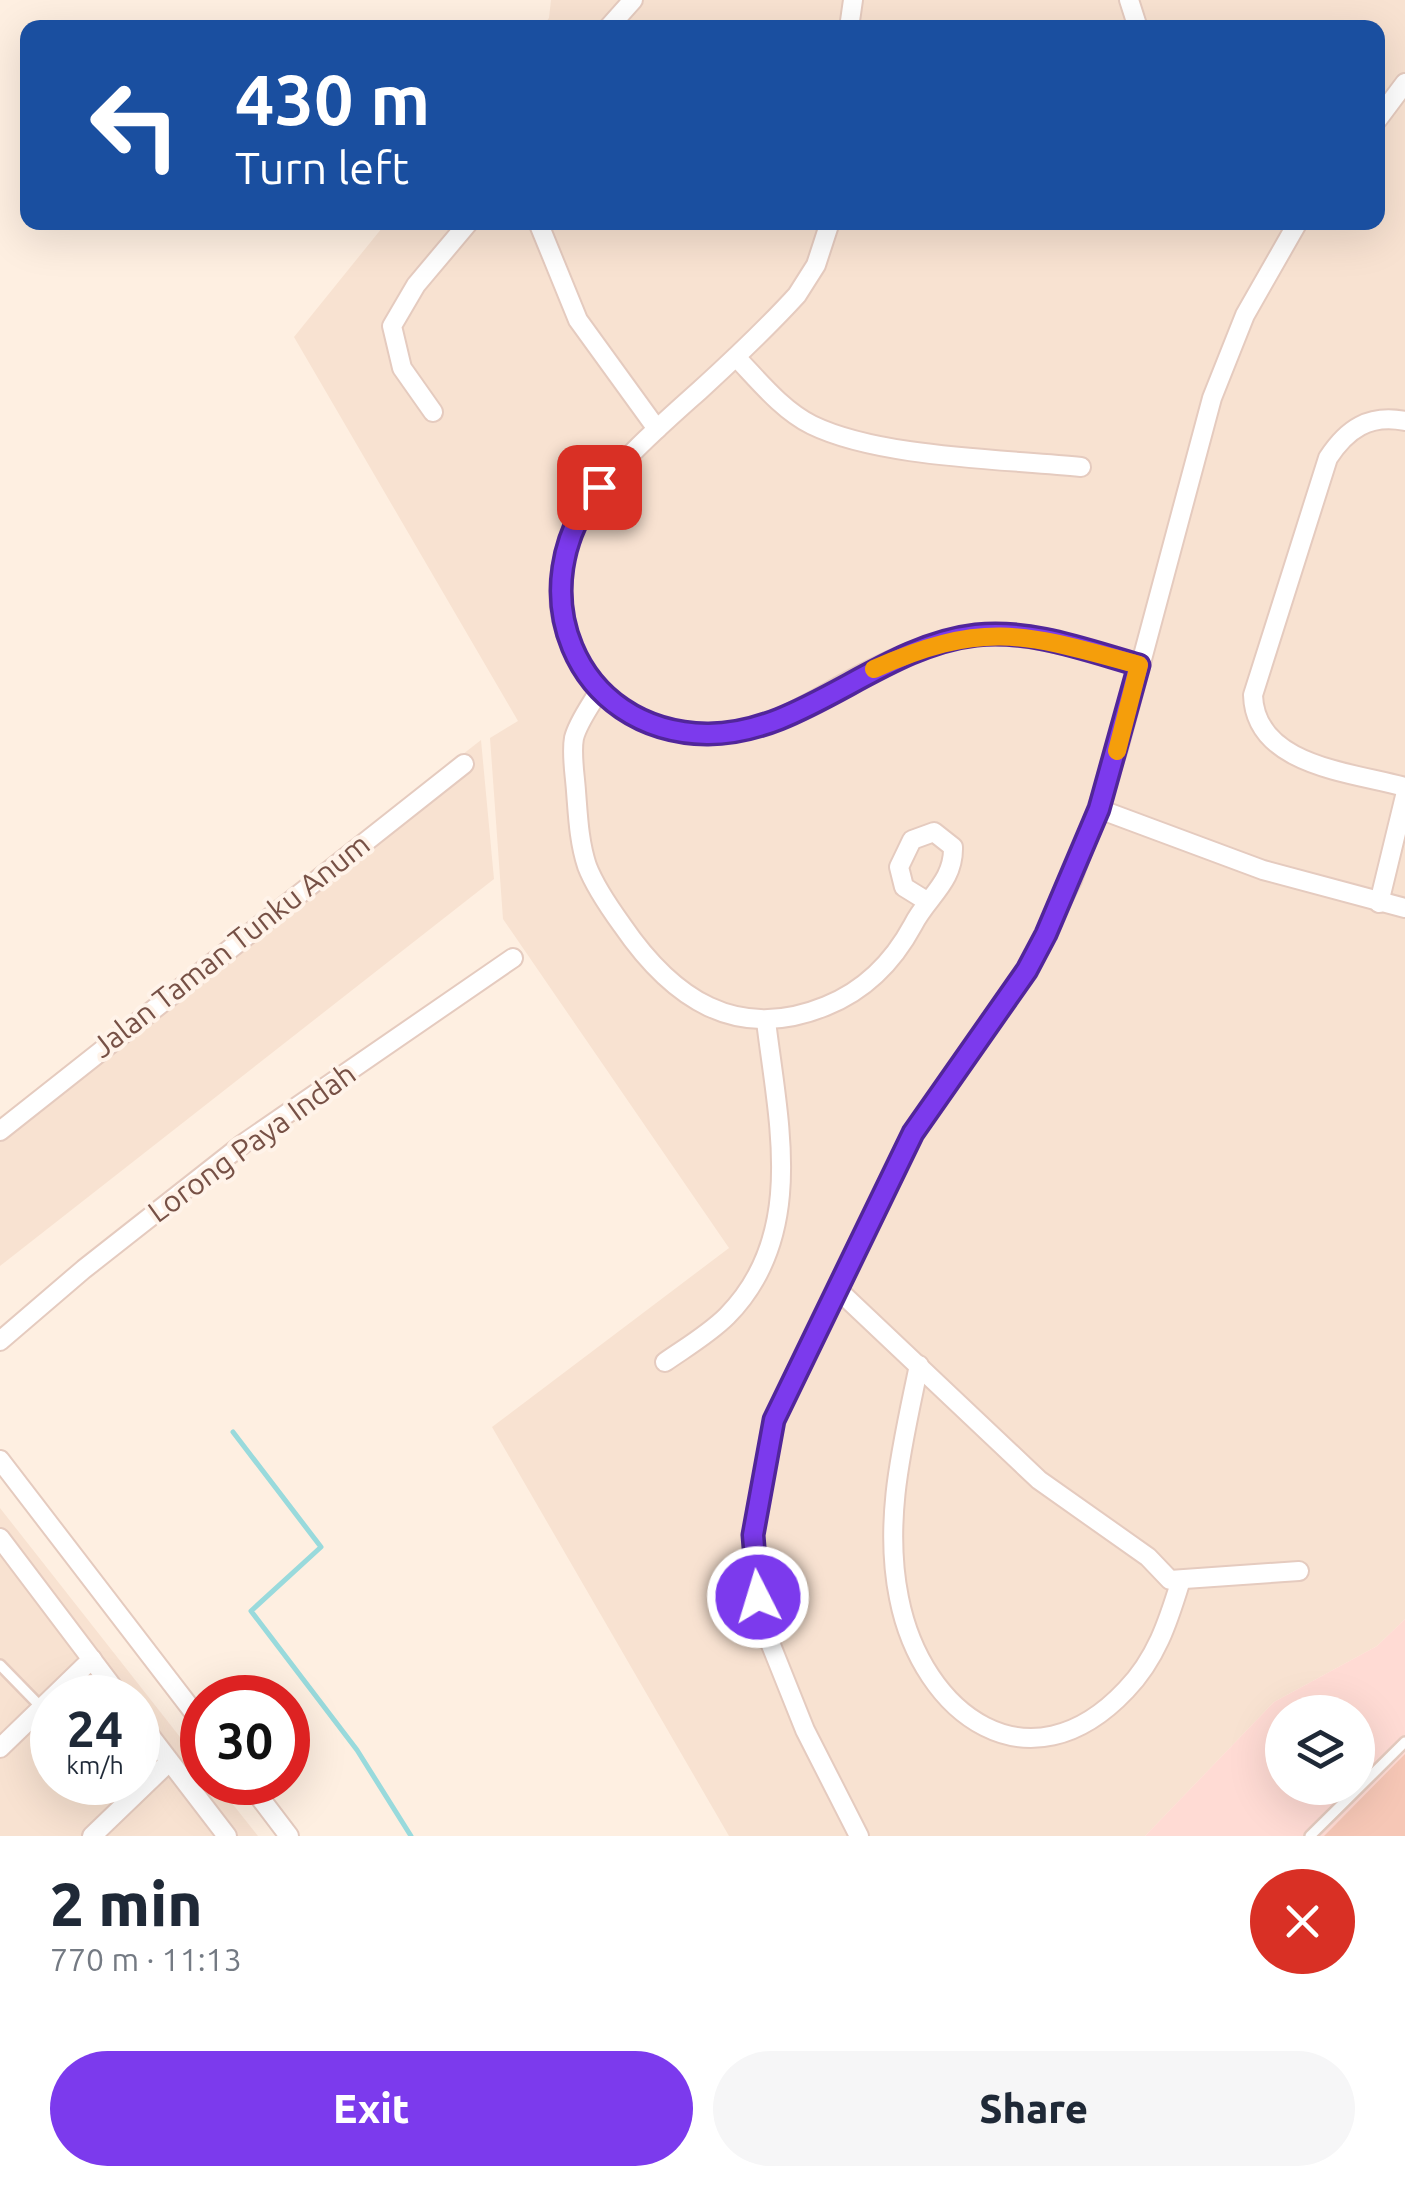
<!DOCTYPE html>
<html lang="en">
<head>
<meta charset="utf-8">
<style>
	:root { --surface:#fff; --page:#f6f6f7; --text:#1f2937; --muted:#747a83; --accent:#7c3aed }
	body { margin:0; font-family:Ubuntu,sans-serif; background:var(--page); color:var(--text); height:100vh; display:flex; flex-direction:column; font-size:38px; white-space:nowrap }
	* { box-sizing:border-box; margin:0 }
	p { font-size:32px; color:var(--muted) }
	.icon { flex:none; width:55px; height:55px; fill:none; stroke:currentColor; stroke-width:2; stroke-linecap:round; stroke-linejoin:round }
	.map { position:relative; height:1836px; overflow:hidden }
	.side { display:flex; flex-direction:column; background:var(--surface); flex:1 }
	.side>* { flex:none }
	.hud { position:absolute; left:20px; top:20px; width:1365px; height:210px; border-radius:20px; box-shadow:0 10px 40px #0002; background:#1a4fa0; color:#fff; overflow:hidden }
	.tools { position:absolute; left:1265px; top:1695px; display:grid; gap:20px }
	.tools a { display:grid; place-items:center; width:110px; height:110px; border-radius:50%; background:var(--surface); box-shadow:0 10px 40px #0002; font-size:50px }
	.speed { position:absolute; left:30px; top:1675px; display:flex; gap:20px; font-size:50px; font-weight:700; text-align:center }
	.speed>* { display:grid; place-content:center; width:130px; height:130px; border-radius:50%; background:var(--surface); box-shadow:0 10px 40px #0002; line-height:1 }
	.speed small { font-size:25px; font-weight:400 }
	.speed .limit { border:15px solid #d22; background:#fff; color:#111 }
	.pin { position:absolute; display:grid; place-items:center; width:85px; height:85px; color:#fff; margin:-42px; border-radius:20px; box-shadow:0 5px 15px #0006 }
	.me { position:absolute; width:110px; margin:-55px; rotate:355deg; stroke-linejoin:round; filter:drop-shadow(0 0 8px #0008) }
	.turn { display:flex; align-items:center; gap:35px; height:210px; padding:0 50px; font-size:45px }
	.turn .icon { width:130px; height:130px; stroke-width:2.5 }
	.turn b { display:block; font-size:70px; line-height:85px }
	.round { display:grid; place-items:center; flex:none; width:105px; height:105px; border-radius:52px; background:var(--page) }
	.summary { display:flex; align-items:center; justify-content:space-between; height:170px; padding:0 50px }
	h1 { font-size:60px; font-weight:800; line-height:75px }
	.cta { display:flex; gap:20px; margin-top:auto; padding:20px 50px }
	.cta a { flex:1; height:115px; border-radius:60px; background:var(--accent); color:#fff; font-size:40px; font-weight:800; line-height:115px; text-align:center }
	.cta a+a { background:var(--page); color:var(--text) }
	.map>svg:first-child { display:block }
	.residential { fill:#f8e2d1; fill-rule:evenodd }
	.commercial { fill:#ffdbd4; fill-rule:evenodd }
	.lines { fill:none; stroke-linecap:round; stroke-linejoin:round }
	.stream { stroke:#99dadc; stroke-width:5 }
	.building { fill:#f6c7b6 }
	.lane-casing { stroke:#e5cbbf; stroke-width:14 }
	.street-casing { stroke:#e5cbbf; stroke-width:22 }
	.lane { stroke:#fff; stroke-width:9 }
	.street { stroke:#fff; stroke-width:18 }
	.route-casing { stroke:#51269a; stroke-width:25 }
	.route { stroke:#7c3aed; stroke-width:18 }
	.slow { stroke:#f59e0b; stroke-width:18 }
	.labels { text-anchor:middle; stroke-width:8; stroke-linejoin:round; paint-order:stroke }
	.street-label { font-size:30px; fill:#775146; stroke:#fff3e9 }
</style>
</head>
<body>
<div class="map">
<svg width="1405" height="1836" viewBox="0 0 1405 1836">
	<rect width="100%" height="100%" fill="#feefe1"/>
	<g class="residential">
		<path d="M551 0H1405V1619L1377 1646 1274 1702 1145 1836H729L492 1427 729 1248 503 919 490 738 518 721 294 337 386 223 1378 222V28L542 27 549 18Z"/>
		<path d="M481 740 494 879 0 1266V1117Z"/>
		<path d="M0 1508 202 1765V1782L216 1783 258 1836H0ZM52 1698H138V1782H52Z"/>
	</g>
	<path class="commercial" d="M1405 1619V1836H1145L1274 1702 1377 1646ZM1282 1712H1358V1788H1282Z"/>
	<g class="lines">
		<path class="stream" d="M233 1432 321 1547 251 1611 357 1750 411 1836"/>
	</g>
	<path class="building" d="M1405 1754V1836H1324L1336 1824Z"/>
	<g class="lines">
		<g class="lane-casing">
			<g id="lane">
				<path d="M0 1665 42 1708"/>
				<path d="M1310 1836 1405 1742"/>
			</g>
		</g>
		<g class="street-casing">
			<g id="street">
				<path d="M1129 0 1138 28"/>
				<path d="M608 28 633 0"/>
				<path d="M849 28 853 0"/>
				<path d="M1378 119 1405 83"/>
				<path d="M538 222 578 320 657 429"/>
				<path d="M830 222 816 265 797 295C766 329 733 360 699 391 615 466 504 559 590 679 621 722 682 739 732 732 775 726 812 701 849 681 970 616 1014 630 1139 665"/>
				<path d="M736 357C759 381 782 410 812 425 880 458 1004 459 1081 467"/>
				<path d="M433 412 402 368 392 326 416 285 469 222"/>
				<path d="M1405 421C1369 414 1347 429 1328 458L1253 695C1255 766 1351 772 1405 787"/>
				<path d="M599 691C591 705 578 722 574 738 571 754 575 775 576 791 578 816 579 842 587 866 595 887 609 907 622 925 672 998 736 1043 826 1006 866 990 893 962 913 925 927 897 954 882 953 847L934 832 912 840 899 867 904 887 925 900"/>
				<path d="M1099 809 1263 870 1405 908"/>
				<path d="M1379 903 1405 796"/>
				<path d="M0 1131 464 764"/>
				<path d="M837 1289 1039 1480 1148 1557 1170 1580 1299 1571"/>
				<path d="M0 1341 84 1269 243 1144 513 958"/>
				<path d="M665 1362C685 1348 709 1334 727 1316 807 1235 778 1121 766 1021"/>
				<path d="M919 1365C903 1443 883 1519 899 1598 922 1715 1029 1793 1126 1690 1156 1659 1168 1622 1180 1583"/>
				<path d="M0 1460 202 1723"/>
				<path d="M0 1538 121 1698"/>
				<path d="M138 1720 227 1836"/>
				<path d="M0 1748 92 1659"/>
				<path d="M248 1782 289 1836"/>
				<path d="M92 1836 169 1762"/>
				<path d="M859 1836 805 1730 765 1630 753 1535 774 1420 913 1133 1027 970 1072 880 1118 749 1212 398 1245 315 1298 222"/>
			</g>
		</g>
		<use href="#lane" class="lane"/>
		<use href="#street" class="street"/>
	</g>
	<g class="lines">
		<g class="route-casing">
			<path id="route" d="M599 487C518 587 573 732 707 734 802 735 879 646 976 635 1031 629 1086 650 1139 665L1099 809 1046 934 1027 970 913 1133 774 1420 753 1535 758 1597"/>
		</g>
		<use href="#route" class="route"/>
		<path class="slow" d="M874 669C985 619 1026 634 1139 665L1117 751"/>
	</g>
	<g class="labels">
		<g class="street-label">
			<text transform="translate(231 946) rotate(-38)" y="10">Jalan Taman Tunku Anum</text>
			<text transform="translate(252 1143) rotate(-36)" y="10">Lorong Paya Indah</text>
		</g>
	</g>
</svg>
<div class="tools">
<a><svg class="icon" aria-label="layers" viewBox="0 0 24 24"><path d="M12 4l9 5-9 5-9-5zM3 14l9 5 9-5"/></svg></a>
</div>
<div class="speed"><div>24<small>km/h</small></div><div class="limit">30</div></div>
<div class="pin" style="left:599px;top:487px;background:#d93025"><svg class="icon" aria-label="arrive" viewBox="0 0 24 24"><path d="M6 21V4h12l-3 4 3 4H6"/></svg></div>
<svg class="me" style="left:758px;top:1597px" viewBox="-20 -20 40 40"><circle r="17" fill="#7c3aed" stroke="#fff" stroke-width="3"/><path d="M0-11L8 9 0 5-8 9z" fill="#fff"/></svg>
<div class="hud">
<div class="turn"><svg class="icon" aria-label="left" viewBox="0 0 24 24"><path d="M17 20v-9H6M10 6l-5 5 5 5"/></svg><div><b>430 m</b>Turn left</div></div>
</div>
</div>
<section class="side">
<div class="summary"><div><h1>2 min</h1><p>770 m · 11:13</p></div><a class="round" style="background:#d93025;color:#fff"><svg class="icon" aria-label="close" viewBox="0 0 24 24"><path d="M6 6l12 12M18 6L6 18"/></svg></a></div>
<div class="cta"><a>Exit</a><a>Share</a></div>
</section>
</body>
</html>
